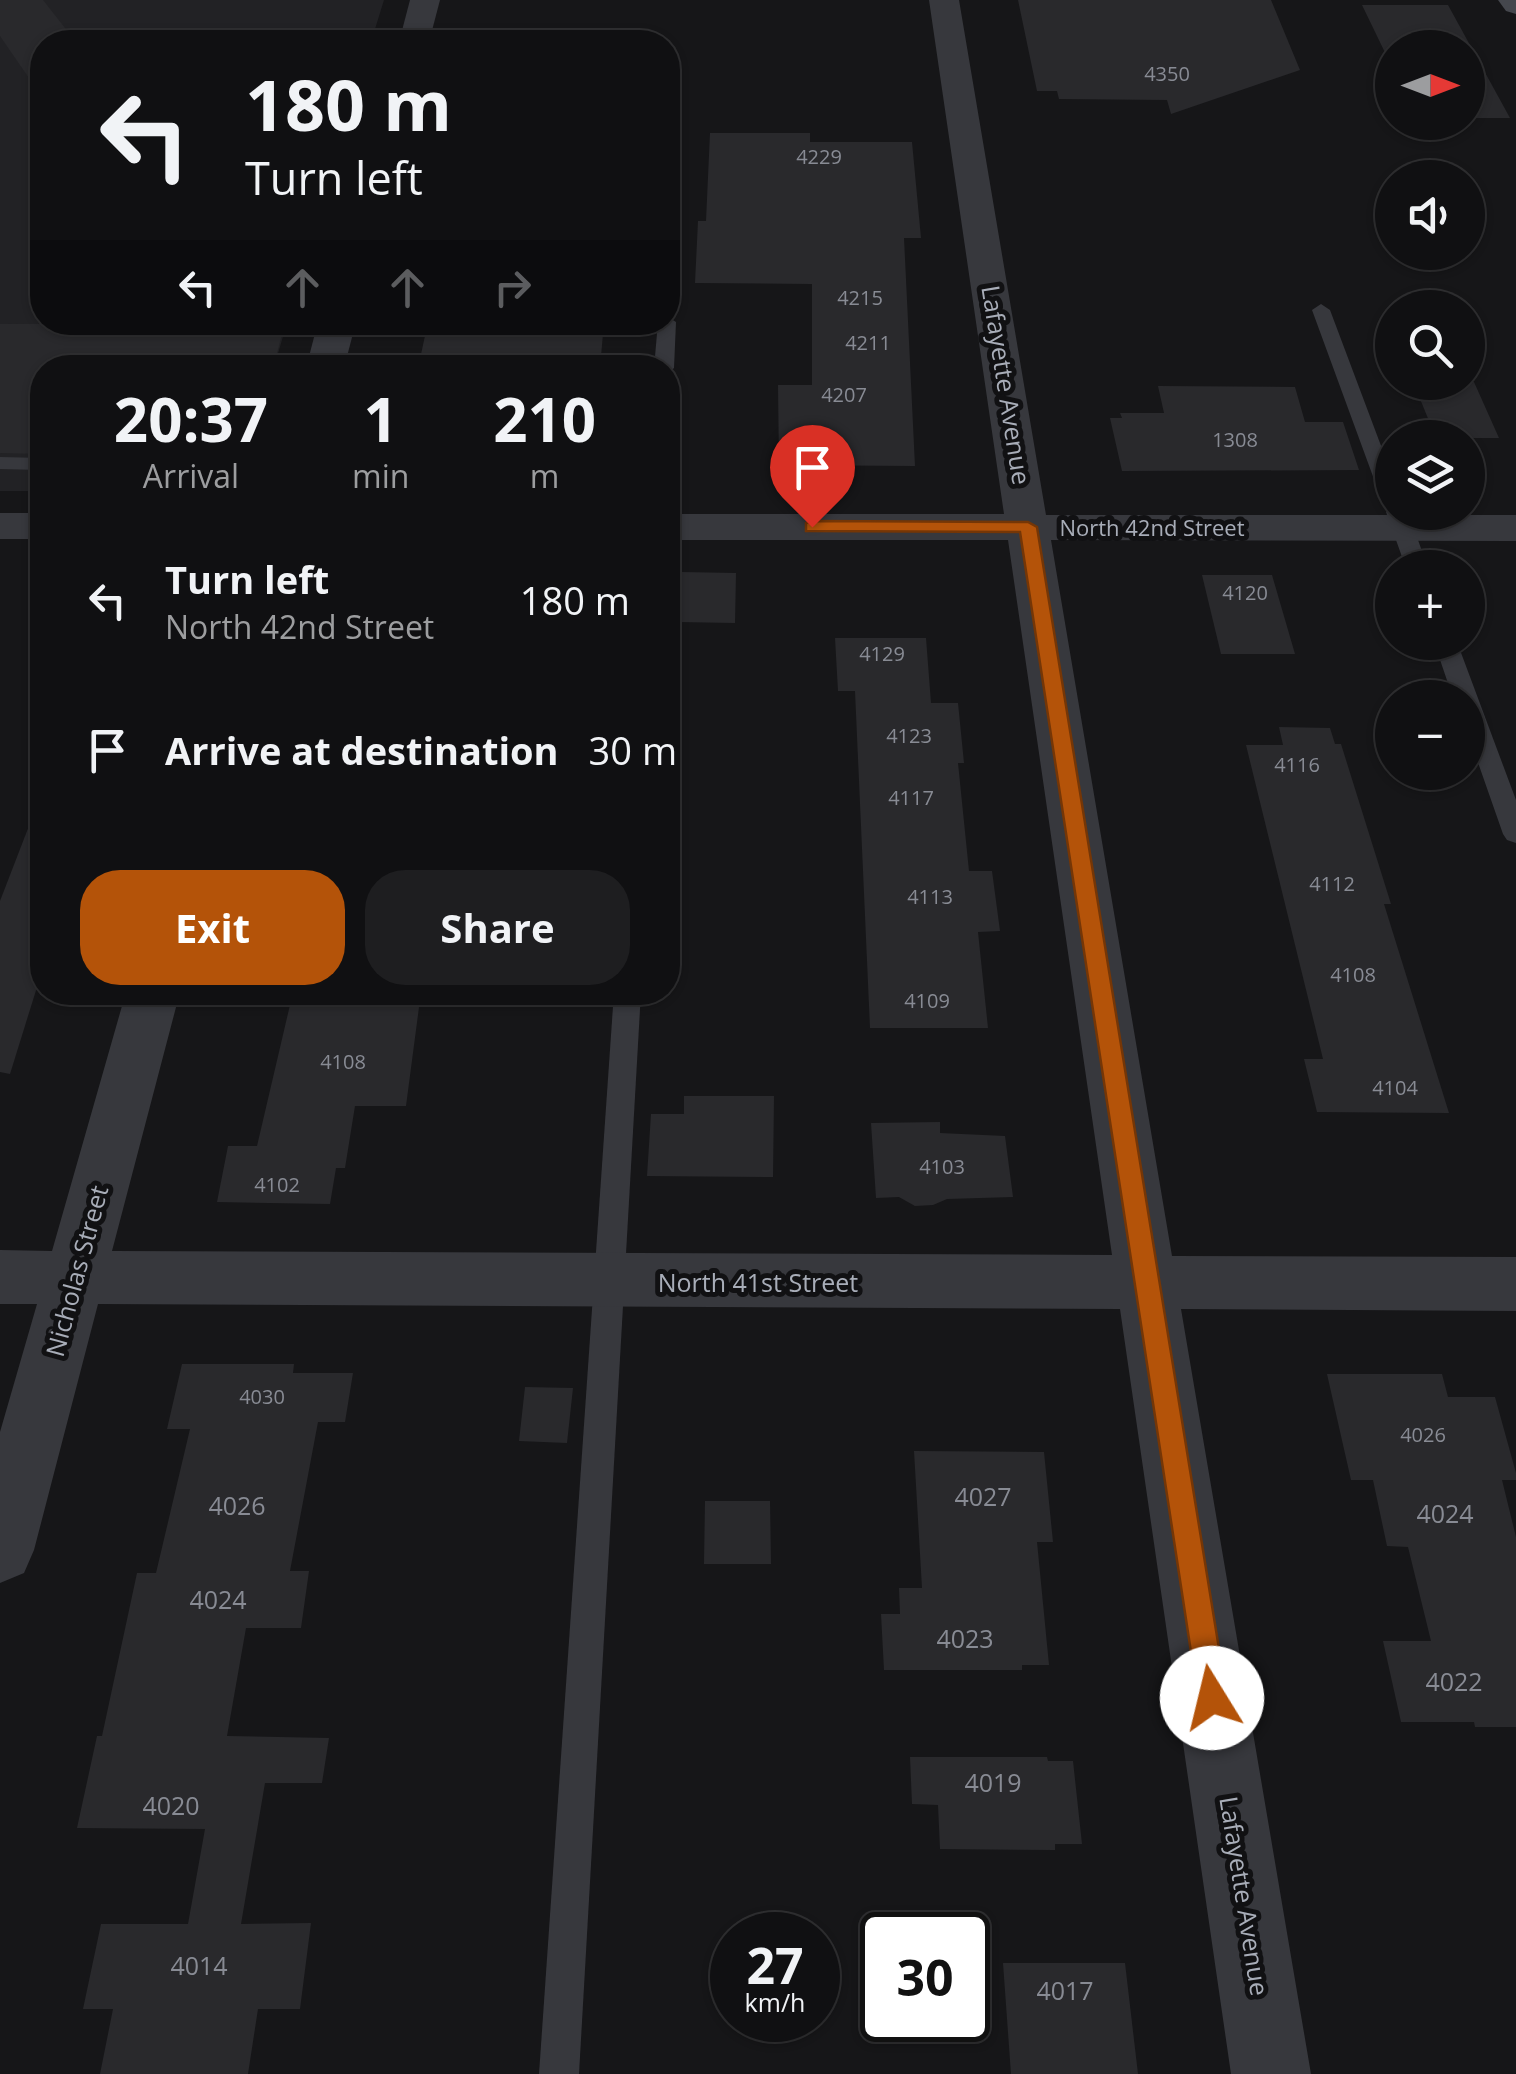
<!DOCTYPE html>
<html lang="en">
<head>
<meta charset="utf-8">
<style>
	:root { --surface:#101012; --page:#1e1e20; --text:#f1f3f6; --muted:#9c9d9f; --line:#303032; --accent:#b45309 }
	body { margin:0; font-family:"Open Sans",sans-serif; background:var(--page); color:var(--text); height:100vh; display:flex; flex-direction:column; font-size:38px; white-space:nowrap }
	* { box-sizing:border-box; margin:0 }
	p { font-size:32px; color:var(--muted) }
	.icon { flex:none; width:55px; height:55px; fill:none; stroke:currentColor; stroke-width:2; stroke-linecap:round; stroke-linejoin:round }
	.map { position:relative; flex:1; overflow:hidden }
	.drawer { position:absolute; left:30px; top:355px; width:650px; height:650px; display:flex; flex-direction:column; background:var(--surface); border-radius:40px; box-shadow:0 2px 8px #0004,0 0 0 2px var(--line) }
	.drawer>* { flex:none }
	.top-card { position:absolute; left:30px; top:30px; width:650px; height:305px; border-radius:40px; box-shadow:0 2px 8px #0004,0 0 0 2px var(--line); background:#101012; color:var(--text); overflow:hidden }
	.needle { width:65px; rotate:90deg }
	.controls { position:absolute; left:1375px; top:30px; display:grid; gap:20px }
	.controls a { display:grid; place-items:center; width:110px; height:110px; border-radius:50%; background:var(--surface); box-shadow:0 2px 8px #0004,0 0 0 2px var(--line); font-size:50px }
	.speed { position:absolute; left:710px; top:1912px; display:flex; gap:20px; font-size:50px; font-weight:700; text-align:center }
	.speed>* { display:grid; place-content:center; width:130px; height:130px; border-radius:50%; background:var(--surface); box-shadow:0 2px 8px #0004,0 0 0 2px var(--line); line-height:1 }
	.speed small { font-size:25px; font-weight:400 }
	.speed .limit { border:5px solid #111; border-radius:15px; background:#fff; color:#111 }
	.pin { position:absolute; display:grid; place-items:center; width:85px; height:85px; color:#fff; margin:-102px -42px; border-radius:50% 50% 50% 0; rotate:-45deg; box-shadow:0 0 10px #0007 }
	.pin .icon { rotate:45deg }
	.me { position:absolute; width:110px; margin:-55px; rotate:351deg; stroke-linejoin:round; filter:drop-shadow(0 0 8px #0008) }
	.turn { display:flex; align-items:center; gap:35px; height:210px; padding:0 50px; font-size:45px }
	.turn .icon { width:130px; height:130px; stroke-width:2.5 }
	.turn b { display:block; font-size:70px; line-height:85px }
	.lanes { display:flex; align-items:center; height:95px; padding:0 50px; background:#0003; justify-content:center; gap:50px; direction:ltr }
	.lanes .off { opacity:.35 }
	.eta { display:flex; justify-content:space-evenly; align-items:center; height:170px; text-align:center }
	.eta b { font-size:60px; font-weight:700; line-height:70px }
	.primary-button { display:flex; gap:20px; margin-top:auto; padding:20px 50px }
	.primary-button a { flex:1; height:115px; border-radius:40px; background:var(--accent); color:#fff; font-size:40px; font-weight:700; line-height:115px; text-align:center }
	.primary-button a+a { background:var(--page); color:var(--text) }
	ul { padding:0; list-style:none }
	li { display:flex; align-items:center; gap:30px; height:150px; padding:0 50px }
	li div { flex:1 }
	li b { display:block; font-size:38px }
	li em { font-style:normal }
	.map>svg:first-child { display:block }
	.built { fill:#222225 }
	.building { fill:#29292c }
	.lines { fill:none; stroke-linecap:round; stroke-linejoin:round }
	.lane { fill:#37383d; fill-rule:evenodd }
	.street { fill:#37383d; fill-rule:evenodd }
	.secondary { fill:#45474d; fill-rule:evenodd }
	.route { fill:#b45309; stroke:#753606; stroke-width:2.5 }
	.labels { text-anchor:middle; stroke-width:10; stroke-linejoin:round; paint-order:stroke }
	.number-label { font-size:20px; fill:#888b94 }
	.far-street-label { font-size:22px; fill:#a8adb8; stroke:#111113 }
	.street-label { font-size:25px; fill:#a8adb8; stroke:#111113 }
	.near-number-label { font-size:25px; fill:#888b94 }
</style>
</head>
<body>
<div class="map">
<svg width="1516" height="2074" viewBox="0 0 1516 2074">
	<rect width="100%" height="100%" fill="#161618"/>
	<path class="built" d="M0 0H384L371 42H42V322L287 323 274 367 42 368V491H0Z"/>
	<g class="building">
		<path d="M0 0H43L76 42H42V97L0 36Z"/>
		<path d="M1018 0H1271L1300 70 1171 114 1167 100 1059 99 1057 91H1037Z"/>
		<path d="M1362 5H1448L1510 118H1468V48H1392V67Z"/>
		<path d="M710 133H810V142H912L921 238H904L915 466 779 465 778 385H812V284L695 283 698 221H706Z"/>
		<path d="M428 322H604L600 368H418Z"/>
		<path d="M285 323 273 368H42V454L0 453V324Z"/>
		<path d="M1422 382H1474L1499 438H1436L1416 389H1425Z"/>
		<path d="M1158 386 1295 387 1305 422H1343L1359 470 1122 471 1110 418H1122L1120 413H1164Z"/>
		<path d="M681 572 736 573 735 623 678 622Z"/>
		<path d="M1202 575H1272L1295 654H1221Z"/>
		<path d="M835 638H926L931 703H958L964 763H958L969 871H992L1000 931 978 932 988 1028H870L855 691H838Z"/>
		<path d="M1279 727 1330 728 1335 744H1341L1391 904H1384L1449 1113 1317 1112 1304 1059H1323L1246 745H1283Z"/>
		<path d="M39 800 42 801V971L10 1074 0 1072V901Z"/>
		<path d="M293 992H421L406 1106H355L345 1168H336L330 1204 217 1202 228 1146H257Z"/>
		<path d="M684 1096H774L773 1177 647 1176 651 1114H684Z"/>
		<path d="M940 1122V1133L1005 1136 1013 1197 947 1199 933 1205 915 1206 899 1197 876 1198 871 1123Z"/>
		<path d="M182 1364H294L293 1373H353L345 1422H318L290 1571H309L301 1628H246L227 1736 329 1738 322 1783H265L241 1924 311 1923 300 2009H258L248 2074H100L113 2009H83L101 1924H188L205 1829 77 1828 97 1736H102L137 1573H156L190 1429H167Z"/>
		<path d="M1327 1374H1442L1448 1397H1495L1516 1473V1480H1502L1516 1537V1727H1475L1474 1722H1401L1383 1641H1431L1408 1547 1387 1546 1373 1480H1351Z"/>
		<path d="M525 1387 573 1388 567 1443 519 1441Z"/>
		<path d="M914 1451 1044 1452 1053 1542H1037L1049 1665H1022V1670H884L881 1614H900L899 1588H922Z"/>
		<path d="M705 1501H770L771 1564H704Z"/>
		<path d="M910 1757H1047L1048 1761H1073L1082 1844H1055V1850L940 1849 938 1805 912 1804Z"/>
		<path d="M1003 1963H1125L1138 2074H1011Z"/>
	</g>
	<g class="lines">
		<g class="lane">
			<path d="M668 251 679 256 677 304 668 310Z"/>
			<path d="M1321 304 1330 310 1392 475V512H1408L1428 568H1406L1386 512 1391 507 1382 501 1312 310Z"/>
			<path d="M668 317 676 322 674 368 668 373V368H654L658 322H668Z"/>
			<path d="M0 457 42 458V470L0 469Z"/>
			<path d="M1434 642H1457L1516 800V843L1507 840 1503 834 1468 734V698H1453Z"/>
			<path d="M614 992H641L579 2074H539Z"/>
		</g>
		<g class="street">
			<path d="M410 0H440L429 42H399Z"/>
			<path d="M929 0H959L1046 515H1516V541L1051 540 1172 1256 1516 1257V1311L1181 1309 1311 2074H1231L1120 1309 98 1304 34 1550 24 1573 0 1583V1432L37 1304H0V1250L52 1251 126 992H180L112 1251 1112 1255 1008 540H668V514H1004Z"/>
			<path d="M318 322H356L344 368H306Z"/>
			<rect x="0" y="513" width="42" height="26"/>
		</g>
		<path class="secondary" d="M1498 0H1516V14L1506 11Z"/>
	</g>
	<path class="route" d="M812 521 1028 522 1037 527 1227 1698 1223 1708 1212 1712 1202 1708 1198 1698 1020 532 806 531V523Z"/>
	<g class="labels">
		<g class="number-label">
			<text x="1167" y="81">4350</text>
			<text x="819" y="164">4229</text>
			<text x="860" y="305">4215</text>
			<text x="868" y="350">4211</text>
			<text x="844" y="402">4207</text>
			<text x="1235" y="447">1308</text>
			<text x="1245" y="600">4120</text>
			<text x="882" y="661">4129</text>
			<text x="909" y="743">4123</text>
			<text x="1297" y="772">4116</text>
			<text x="911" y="805">4117</text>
			<text x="1332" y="891">4112</text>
			<text x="930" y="904">4113</text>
			<text x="1353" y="982">4108</text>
			<text x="927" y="1008">4109</text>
			<text x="343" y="1069">4108</text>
			<text x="1395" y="1095">4104</text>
			<text x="942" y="1174">4103</text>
			<text x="277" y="1192">4102</text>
			<text x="262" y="1404">4030</text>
			<text x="1423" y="1442">4026</text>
		</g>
		<g class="far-street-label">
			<text x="1152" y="536">North 42nd Street</text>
		</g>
		<g class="street-label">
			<text transform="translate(1006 385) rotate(81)" y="9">Lafayette Avenue</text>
			<text transform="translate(77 1271) rotate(-75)" y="9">Nicholas Street</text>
			<text x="758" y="1292">North 41st Street</text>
			<text transform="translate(1244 1896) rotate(81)" y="9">Lafayette Avenue</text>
		</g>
		<g class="near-number-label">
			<text x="983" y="1506">4027</text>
			<text x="237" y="1515">4026</text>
			<text x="1445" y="1523">4024</text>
			<text x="218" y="1609">4024</text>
			<text x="965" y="1648">4023</text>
			<text x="1454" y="1691">4022</text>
			<text x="993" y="1792">4019</text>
			<text x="171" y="1815">4020</text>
			<text x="199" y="1975">4014</text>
			<text x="1065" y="2000">4017</text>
		</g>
	</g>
</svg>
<div class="controls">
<a><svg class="needle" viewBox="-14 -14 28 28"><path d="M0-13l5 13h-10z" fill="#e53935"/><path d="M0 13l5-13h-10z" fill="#9c9d9f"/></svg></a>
<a><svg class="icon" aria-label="sound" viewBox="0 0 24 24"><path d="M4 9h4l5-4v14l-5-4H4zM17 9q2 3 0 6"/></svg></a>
<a><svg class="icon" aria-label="search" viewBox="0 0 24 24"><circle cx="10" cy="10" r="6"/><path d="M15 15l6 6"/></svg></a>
<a><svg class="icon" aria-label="layers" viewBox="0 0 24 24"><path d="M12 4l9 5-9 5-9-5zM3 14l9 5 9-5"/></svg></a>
<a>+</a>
<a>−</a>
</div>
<div class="speed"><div>27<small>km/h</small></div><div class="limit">30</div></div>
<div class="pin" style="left:812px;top:527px;background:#d93025"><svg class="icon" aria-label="arrive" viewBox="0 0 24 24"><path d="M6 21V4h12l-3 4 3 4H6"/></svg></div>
<svg class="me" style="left:1212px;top:1698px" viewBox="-20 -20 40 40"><circle r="19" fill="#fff"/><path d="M0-13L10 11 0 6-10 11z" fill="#b45309"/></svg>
<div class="top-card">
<div class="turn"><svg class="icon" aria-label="left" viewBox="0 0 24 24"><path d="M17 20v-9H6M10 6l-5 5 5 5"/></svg><div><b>180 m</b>Turn left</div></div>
<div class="lanes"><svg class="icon" aria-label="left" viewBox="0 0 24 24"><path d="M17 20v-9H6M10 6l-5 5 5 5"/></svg><svg class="icon off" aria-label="ahead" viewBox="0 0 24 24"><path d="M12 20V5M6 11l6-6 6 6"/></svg><svg class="icon off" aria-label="ahead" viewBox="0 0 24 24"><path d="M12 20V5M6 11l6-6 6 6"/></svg><svg class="icon off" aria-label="right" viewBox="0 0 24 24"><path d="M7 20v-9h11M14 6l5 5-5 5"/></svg></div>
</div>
<section class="drawer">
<div class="eta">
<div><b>20:37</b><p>Arrival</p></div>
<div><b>1</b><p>min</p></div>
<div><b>210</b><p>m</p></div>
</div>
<ul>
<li><svg class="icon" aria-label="left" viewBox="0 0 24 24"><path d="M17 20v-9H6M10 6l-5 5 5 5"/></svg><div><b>Turn left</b><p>North 42nd Street</p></div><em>180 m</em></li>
<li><svg class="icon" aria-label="arrive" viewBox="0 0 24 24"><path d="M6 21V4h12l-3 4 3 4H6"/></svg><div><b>Arrive at destination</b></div><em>30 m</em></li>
</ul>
<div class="primary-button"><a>Exit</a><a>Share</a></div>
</section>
</div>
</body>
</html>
